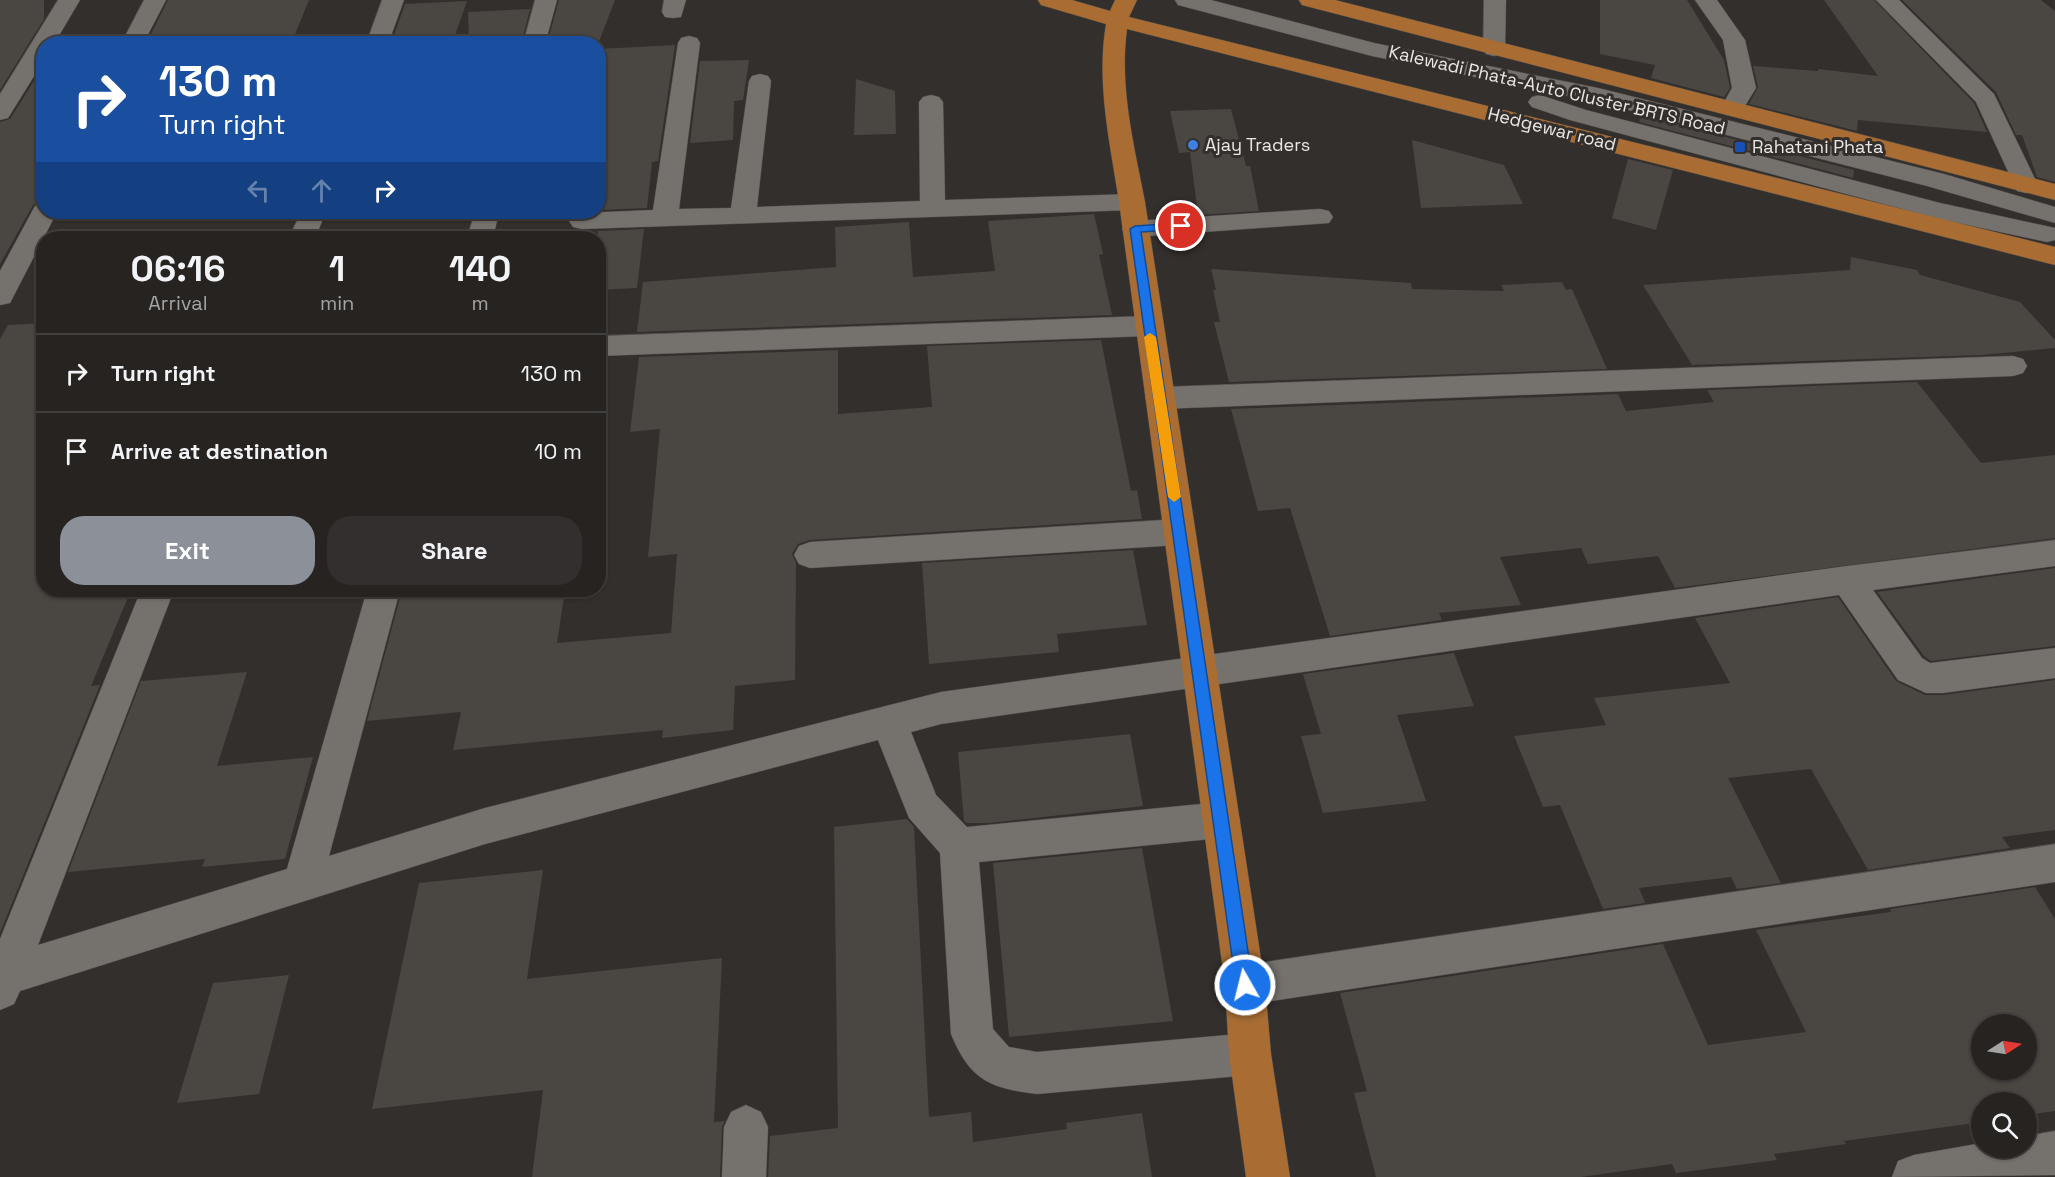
<!DOCTYPE html>
<html lang="en">
<head>
<meta charset="utf-8">
<style>
	:root { --surface:#262321; --page:#322f2e; --text:#f1f3f6; --muted:#a4a4a5; --line:#42403f; --accent:#8c9099 }
	body { margin:0; font-family:"Space Grotesk",sans-serif; background:var(--page); color:var(--text); height:100vh; display:flex; flex-direction:column; font-size:22px; white-space:nowrap }
	* { box-sizing:border-box; margin:0 }
	p { font-size:20px; color:var(--muted) }
	.icon { flex:none; width:33px; height:33px; fill:none; stroke:currentColor; stroke-width:2; stroke-linecap:round; stroke-linejoin:round }
	.map { position:relative; flex:1; overflow:hidden }
	.side { position:absolute; left:36px; top:231px; width:570px; height:366px; display:flex; flex-direction:column; background:var(--surface); border-radius:24px; box-shadow:0 2px 4px #0004,0 0 0 2px var(--line) }
	.side>* { flex:none }
	.hud { position:absolute; left:36px; top:36px; width:570px; height:183px; border-radius:24px; box-shadow:0 2px 4px #0004,0 0 0 2px var(--line); background:#1a4fa0; color:#fff; overflow:hidden }
	.needle { width:39px; rotate:78deg }
	.buttons { position:absolute; left:1971px; top:1014px; display:grid; gap:12px }
	.buttons a { display:grid; place-items:center; width:66px; height:66px; border-radius:50%; background:var(--surface); box-shadow:0 2px 4px #0004,0 0 0 2px var(--line); font-size:30px }
	.pin { position:absolute; display:grid; place-items:center; width:51px; height:51px; color:#fff; margin:-26px; border:3px solid #fff; border-radius:50%; box-shadow:0 2px 6px #0007 }
	.me { position:absolute; width:66px; margin:-33px; rotate:352deg; stroke-linejoin:round; filter:drop-shadow(0 0 4px #0008) }
	.turn { display:flex; align-items:center; gap:21px; height:126px; padding:0 24px; font-size:27px }
	.turn .icon { width:78px; height:78px; stroke-width:2.5 }
	.turn b { display:block; font-size:42px; line-height:51px }
	.lanes { display:flex; align-items:center; height:57px; padding:0 24px; background:#0003; justify-content:center; gap:30px; direction:ltr }
	.lanes .off { opacity:.35 }
	.eta { display:flex; justify-content:space-evenly; align-items:center; height:102px; text-align:center }
	.eta b { font-size:36px; font-weight:800; line-height:42px }
	.button { display:flex; gap:12px; margin-top:auto; padding:12px 24px }
	.button a { flex:1; height:69px; border-radius:24px; background:var(--accent); color:#fff; font-size:24px; font-weight:800; line-height:69px; text-align:center }
	.button a+a { background:var(--page); color:var(--text) }
	ul { padding:0; list-style:none }
	li { display:flex; align-items:center; gap:18px; height:78px; padding:0 24px; border-top:2px solid var(--line) }
	li div { flex:1 }
	li b { display:block; font-size:22px }
	li em { font-style:normal }
	.map>svg:first-child { display:block }
	.building { fill:#4a4642; fill-rule:evenodd }
	.lines { fill:none; stroke-linecap:round; stroke-linejoin:round }
	.minor-casing { stroke:#514d4b; stroke-width:1 }
	.major-casing { stroke:#514d4b; stroke-width:1 }
	.minor { fill:#75716d; fill-rule:evenodd }
	.major { fill:#a96d33; fill-rule:evenodd }
	.route { fill:#1a73e8; stroke:#114b97; stroke-width:1.5 }
	.slow { fill:#f59e0b }
	.shop-dot { fill:#3f7fe0; stroke:#332f2c; stroke-width:2 }
	.transit-dot { fill:#1a4fb4; stroke:#332f2c; stroke-width:2 }
	.labels { text-anchor:middle; stroke-width:6; stroke-linejoin:round; paint-order:stroke }
	.far-street-label { font-size:18px; fill:#eae7e5; stroke:#332f2c }
	.far-poi-label { font-size:18px; fill:#eae7e5; stroke:#332f2c; text-anchor:start }
</style>
</head>
<body>
<div class="map">
<svg width="2055" height="1177" viewBox="0 0 2055 1177">
	<rect width="100%" height="100%" fill="#332f2c"/>
	<g class="building">
		<path d="M0 0H44V19L0 90Z"/>
		<path d="M168 0H309L291 44H146Z"/>
		<path d="M559 0H615L598 44H547Z"/>
		<path d="M1600 0H1687L1724 60 1730 88 1724 97 1651 78 1655 65 1600 54Z"/>
		<path d="M1824 0H1874L1974 103 1987 132 1858 120 1857 131 1749 104 1758 87 1753 66 1818 71V69L1878 76Z"/>
		<path d="M1902 0H2041L2055 11V182L2037 177 2022 135H2016L1996 92Z"/>
		<path d="M467 1 452 44H391L405 4Z"/>
		<path d="M530 9 521 44H469L468 12Z"/>
		<path d="M675 45 658 161 652 162 647 208 598 210V49Z"/>
		<path d="M749 60 743 100 734 101 733 140 690 143 700 61Z"/>
		<path d="M44 65V195L38 203 33 205 0 264V122L10 119Z"/>
		<path d="M856 79 895 91 896 134 854 135Z"/>
		<path d="M1231 109 1246 166H1250L1259 211 1198 215 1190 152 1179 153 1170 111Z"/>
		<path d="M1641 115 1854 170 1853 178 1639 122Z"/>
		<path d="M1412 140 1504 165 1523 204 1421 208Z"/>
		<path d="M1628 159 1673 170 1656 230 1612 218Z"/>
		<path d="M1094 214 1103 254 1099 255 1112 315 637 332 643 282 836 267 835 227 909 222 913 277 995 271 988 221Z"/>
		<path d="M644 229 637 288 598 290V231Z"/>
		<path d="M1851 257 1917 270 1920 275 2020 302 2055 340V348L1982 355 1692 365 1643 285 1850 270Z"/>
		<path d="M1211 269 1411 283 1412 289 1504 291 1501 285 1562 282 1566 290 1572 289 1607 369 1229 382 1214 322H1220L1213 290H1216Z"/>
		<path d="M44 323V590H131L91 686 100 685 0 933V339L8 325Z"/>
		<path d="M1101 340 1131 491 1137 490 1142 519 810 540 798 544 792 554 796 563 795 680 735 686 733 730 662 738 663 730 453 750 461 712 367 721 402 590H565L557 643 671 633 677 554 648 557 660 429 630 432 639 357 838 350V414L932 407 927 346Z"/>
		<path d="M1917 382 1981 463 2055 455V538L1675 588 1658 556 1588 564 1581 548 1500 557 1521 605 1439 613 1442 620 1330 636 1290 508 1258 511 1231 409 1618 394 1626 411 1714 402 1707 390Z"/>
		<path d="M1133 550 1147 625 1057 634 1059 652 929 664 922 563Z"/>
		<path d="M2055 568V646L1931 661 1924 656 1877 592Z"/>
		<path d="M1838 597 1896 681 1925 695H1943L2055 680V830L2002 837 2010 848 1868 870 1811 769 1728 778 1781 883 1737 889 1731 877 1639 888 1645 903 1603 909 1560 805 1543 807 1514 736 1606 725 1594 698 1730 683 1695 618Z"/>
		<path d="M1454 653 1474 706 1397 715 1426 801 1323 813 1301 736 1321 734 1303 674Z"/>
		<path d="M247 672 217 766 313 757 285 859 202 867 205 859 68 872 141 681Z"/>
		<path d="M1130 734 1143 806 989 823H967L964 821 958 752Z"/>
		<path d="M907 819 914 827 929 1117 971 1112 973 1142 1067 1129 1066 1123 1142 1113 1152 1177H768L770 1136 838 1128 834 827Z"/>
		<path d="M1142 848 1173 1021 1009 1037 993 863Z"/>
		<path d="M543 870 527 979 722 958 714 1122 725 1121 722 1127 720 1177H532L543 1090 372 1109 419 883Z"/>
		<path d="M2035 887 2055 919V1111L2026 1115V1102H1982V1122L1844 1141 1846 1144 1774 1154 1777 1160 1676 1173 1672 1164 1581 1177H1376L1354 1093 1367 1091 1340 993 1663 944 1708 1045 1806 1032 1756 930 1891 912 1890 909ZM1982 1024H2026V1070H1982Z"/>
		<path d="M289 975 259 1094 177 1103 213 983Z"/>
	</g>
	<g class="lines">
		<g class="minor-casing">
			<g id="minor">
				<path d="M58 0H80L54 44H44V60L8 118 0 120V94Z"/>
				<path d="M144 0H166L143 44H121Z"/>
				<path d="M382 0H404L388 44H366Z"/>
				<path d="M535 0H557L545 44H523Z"/>
				<path d="M664 0H686L681 17 673 18 665 17 662 12Z"/>
				<path d="M1175 0H1211L1374 43 1598 88 1944 174 2055 207V223L1927 186 1597 102 1372 56 1178 5Z"/>
				<path d="M1484 0H1506L1505 49 1502 54 1494 56 1486 54 1483 49Z"/>
				<path d="M1695 0H1717L1745 40 1756 88 1740 114 1732 116 1724 114 1720 109 1732 88 1723 40Z"/>
				<path d="M1876 0H1899L1994 94 2038 185 2035 191 2026 193 2017 191 1976 102Z"/>
				<path d="M689 36 697 38 700 43 679 209 731 208 749 81 752 76 760 74 768 76 771 81 757 207 920 201 919 102 923 97 931 95 939 97 943 102 945 200 1132 194 1141 196 1145 202 1141 208 1132 210 582 229 573 227 569 221 573 215 582 213 653 210 678 43 681 38Z"/>
				<path d="M1540 95 1586 110 1940 203 2055 228V240L2047 242 1940 219 1570 120 1532 107 1528 102 1532 97Z"/>
				<path d="M44 204V212H57L10 303 0 305V271L35 206Z"/>
				<path d="M1320 209 1329 211 1333 217 1329 223 1135 237 1126 235 1122 229 1126 223 1135 221Z"/>
				<path d="M301 212H326L315 238H289Z"/>
				<path d="M475 212H499L493 238H467Z"/>
				<path d="M1148 316 1158 319 1162 326 1158 333 1148 336 598 356V336Z"/>
				<path d="M2013 356 2023 359 2027 366 2023 373 2013 376 1160 409 1150 406 1145 398 1150 390 1160 387Z"/>
				<path d="M1179 519 1190 523 1195 532 1190 541 1179 545 810 568 799 564 794 555 799 546 810 542Z"/>
				<path d="M2055 540V566L1873 590 1922 658 1930 663 2055 648V678L1943 693H1926L1898 680 1839 595 941 724 911 732 936 795 967 827 1221 802 1234 807 1240 820 1234 833 1221 838 979 862 993 1029 1009 1047 1037 1052 1250 1033 1265 1039 1271 1054 1265 1069 1250 1075 1037 1094C989 1088 970 1080 951 1034L940 853 909 818 878 740 485 844 20 991 14 1004 0 1010V939L141 590H174L38 945 287 869 367 590H400L329 856 485 808 941 692 1847 566Z"/>
				<path d="M2055 844V882L1245 1005 1231 999 1225 985 1231 971 1245 965Z"/>
				<path d="M746 1105 761 1112 768 1127 766 1177H722L724 1127 731 1112Z"/>
				<path d="M2055 1131V1175L1892 1177 1898 1161 1914 1155 1982 1143V1148H2026V1136Z"/>
			</g>
		</g>
		<g class="major-casing">
			<g id="major">
				<path d="M1038 0H1072L1110 11 1115 0H1137L1129 17 2055 247V265L1127 29C1119 87 1134 145 1145 202L1265 985 1271 1054 1290 1177H1246L1229 1054 1225 985 1119 202C1110 142 1096 84 1106 24L1041 5Z"/>
				<path d="M1299 0H1335L2055 184V200L1302 5Z"/>
			</g>
		</g>
		<use href="#minor" class="minor"/>
		<use href="#major" class="major"/>
	</g>
	<path class="route" d="M1181 223 1185 224V229L1141 232 1253 985 1251 991 1245 993 1239 991 1236 985 1130 229 1135 226Z"/>
	<path class="slow" d="M1150 333 1156 337 1181 497 1174 502 1168 497 1144 337Z"/>
	<circle class="shop-dot" cx="1193" cy="145" r="6"/>
	<rect class="transit-dot" x="1734" y="141" width="12" height="12" rx="3"/>
	<g class="labels">
		<g class="far-street-label">
			<text transform="translate(1557 90) rotate(13)" y="6">Kalewadi Phata-Auto Cluster BRTS Road</text>
			<text transform="translate(1552 129) rotate(14)" y="6">Hedgewar road</text>
		</g>
		<g class="far-poi-label">
			<text x="1205" y="151">Ajay Traders</text>
			<text x="1752" y="153">Rahatani Phata</text>
		</g>
	</g>
</svg>
<div class="buttons">
<a><svg class="needle" viewBox="-14 -14 28 28"><path d="M0-13l5 13h-10z" fill="#e53935"/><path d="M0 13l5-13h-10z" fill="#a4a4a5"/></svg></a>
<a><svg class="icon" aria-label="search" viewBox="0 0 24 24"><circle cx="10" cy="10" r="6"/><path d="M15 15l6 6"/></svg></a>
</div>
<div class="pin" style="left:1181px;top:226px;background:#d93025"><svg class="icon" aria-label="arrive" viewBox="0 0 24 24"><path d="M6 21V4h12l-3 4 3 4H6"/></svg></div>
<svg class="me" style="left:1245px;top:985px" viewBox="-20 -20 40 40"><circle r="17" fill="#1a73e8" stroke="#fff" stroke-width="3"/><path d="M0-11L8 9 0 5-8 9z" fill="#fff"/></svg>
<div class="hud">
<div class="turn"><svg class="icon" aria-label="right" viewBox="0 0 24 24"><path d="M7 20v-9h11M14 6l5 5-5 5"/></svg><div><b>130 m</b>Turn right</div></div>
<div class="lanes"><svg class="icon off" aria-label="left" viewBox="0 0 24 24"><path d="M17 20v-9H6M10 6l-5 5 5 5"/></svg><svg class="icon off" aria-label="ahead" viewBox="0 0 24 24"><path d="M12 20V5M6 11l6-6 6 6"/></svg><svg class="icon" aria-label="right" viewBox="0 0 24 24"><path d="M7 20v-9h11M14 6l5 5-5 5"/></svg></div>
</div>
<section class="side">
<div class="eta">
<div><b>06:16</b><p>Arrival</p></div>
<div><b>1</b><p>min</p></div>
<div><b>140</b><p>m</p></div>
</div>
<ul>
<li><svg class="icon" aria-label="right" viewBox="0 0 24 24"><path d="M7 20v-9h11M14 6l5 5-5 5"/></svg><div><b>Turn right</b></div><em>130 m</em></li>
<li><svg class="icon" aria-label="arrive" viewBox="0 0 24 24"><path d="M6 21V4h12l-3 4 3 4H6"/></svg><div><b>Arrive at destination</b></div><em>10 m</em></li>
</ul>
<div class="button"><a>Exit</a><a>Share</a></div>
</section>
</div>
</body>
</html>
